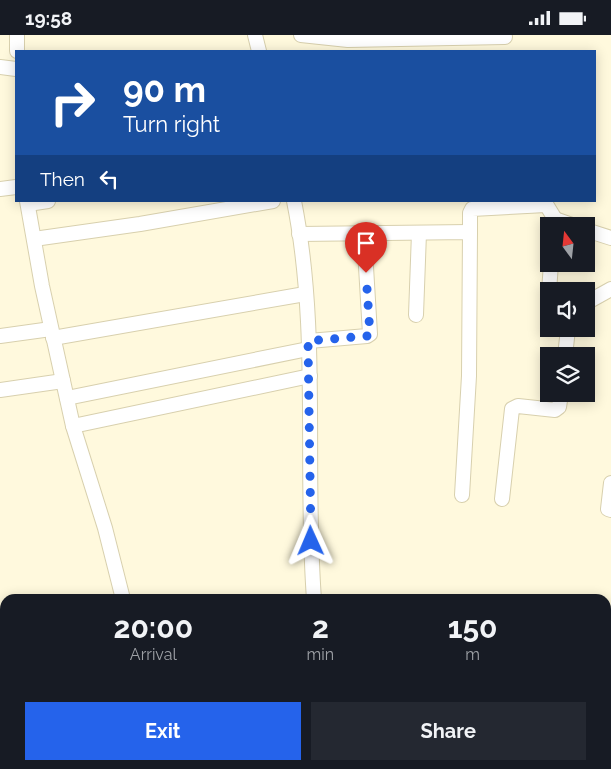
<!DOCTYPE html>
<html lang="en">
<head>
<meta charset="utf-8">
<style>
	:root { --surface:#171b24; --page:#242831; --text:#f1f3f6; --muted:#9ea1a6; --accent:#2563eb }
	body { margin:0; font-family:Raleway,sans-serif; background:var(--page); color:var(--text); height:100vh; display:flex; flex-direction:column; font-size:19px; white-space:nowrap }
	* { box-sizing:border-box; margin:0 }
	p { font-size:16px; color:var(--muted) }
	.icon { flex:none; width:28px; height:28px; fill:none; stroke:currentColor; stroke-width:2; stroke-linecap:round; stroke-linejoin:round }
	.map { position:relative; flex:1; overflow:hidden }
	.side { position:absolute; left:0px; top:559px; width:611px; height:176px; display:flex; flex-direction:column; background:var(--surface); border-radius:15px 15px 0 0; box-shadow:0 2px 12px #0003 }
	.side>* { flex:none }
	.hud { position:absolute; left:15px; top:15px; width:581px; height:152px; border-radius:0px; box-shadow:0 2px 12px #0003; background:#1a4fa0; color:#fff; overflow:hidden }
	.needle { width:32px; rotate:345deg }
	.fabs { position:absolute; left:540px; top:182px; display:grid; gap:10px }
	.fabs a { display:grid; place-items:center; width:55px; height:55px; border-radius:0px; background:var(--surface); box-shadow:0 2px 12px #0003; font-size:25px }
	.pin { position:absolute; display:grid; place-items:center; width:42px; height:42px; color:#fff; margin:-51px -21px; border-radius:50% 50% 50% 0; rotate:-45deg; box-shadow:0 0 5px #0007 }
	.pin .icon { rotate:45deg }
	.me { position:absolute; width:55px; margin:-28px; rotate:359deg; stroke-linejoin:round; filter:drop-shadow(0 0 4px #0008) }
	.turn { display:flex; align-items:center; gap:18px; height:105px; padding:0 25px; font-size:22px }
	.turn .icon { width:65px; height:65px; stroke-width:2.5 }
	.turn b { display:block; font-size:35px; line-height:42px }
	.then { display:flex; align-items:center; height:48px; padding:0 25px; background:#0003; gap:10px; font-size:19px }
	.eta { display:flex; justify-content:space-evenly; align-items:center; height:85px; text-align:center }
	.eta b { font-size:30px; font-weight:700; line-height:35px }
	.action { display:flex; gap:10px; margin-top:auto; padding:10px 25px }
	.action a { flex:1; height:58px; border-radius:0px; background:var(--accent); color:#fff; font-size:20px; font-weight:700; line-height:58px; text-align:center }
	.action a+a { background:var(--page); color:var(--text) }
	.status { display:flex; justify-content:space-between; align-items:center; height:35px; padding:0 25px; background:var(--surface); direction:ltr }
	.status svg { height:14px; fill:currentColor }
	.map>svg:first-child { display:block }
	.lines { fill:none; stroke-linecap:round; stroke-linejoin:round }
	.minor-casing { stroke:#d8d0ae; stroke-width:16 }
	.minor { stroke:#fff; stroke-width:14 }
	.route { stroke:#2563eb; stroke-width:9; stroke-dasharray:0 16.2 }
</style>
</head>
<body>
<div class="status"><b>19:58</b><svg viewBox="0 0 49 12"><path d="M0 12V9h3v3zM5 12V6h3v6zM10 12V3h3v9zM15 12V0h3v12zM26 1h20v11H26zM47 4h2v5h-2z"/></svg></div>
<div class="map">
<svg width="611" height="734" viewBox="0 0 611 734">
	<rect width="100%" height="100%" fill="#fff9dd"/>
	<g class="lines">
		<g class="minor-casing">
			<g id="minor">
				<path d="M255 0 259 16"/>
				<path d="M301 0 348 5 505 2"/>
				<path d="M17 16V0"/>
				<path d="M0 32 16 34"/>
				<path d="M0 154 16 152"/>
				<path d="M27 166 42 251 73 391 105 493 123 564"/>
				<path d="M294 166C320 296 304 432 314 564"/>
				<path d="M544 166 555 184 554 191"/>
				<path d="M28 169 48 166"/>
				<path d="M555 184 575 191"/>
				<path d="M586 195 611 203"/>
				<path d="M470 197V178L472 174 546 170"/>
				<path d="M299 199 470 197 469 341 462 460"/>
				<path d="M34 204 140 189 273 166"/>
				<path d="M549 256 551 229"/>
				<path d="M549 264V274"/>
				<path d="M586 268 611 254"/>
				<path d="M416 280 419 198"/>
				<path d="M0 301 51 294"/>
				<path d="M53 303 305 259"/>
				<path d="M309 306 367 301 370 299 364 198"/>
				<path d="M565 321 568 294"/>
				<path d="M0 355 63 346"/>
				<path d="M67 363 308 314"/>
				<path d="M73 391 310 341"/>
				<path d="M611 448 608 474 611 475"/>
				<path d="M502 464 512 374 518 371 555 375 559 372 561 359"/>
				<path d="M148 730V734"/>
				<path d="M357 730 359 734"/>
			</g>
		</g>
		<use href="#minor" class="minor"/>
	</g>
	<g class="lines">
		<path class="route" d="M311 506 308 306 367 301 370 299 366 238"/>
	</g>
</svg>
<div class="fabs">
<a><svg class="needle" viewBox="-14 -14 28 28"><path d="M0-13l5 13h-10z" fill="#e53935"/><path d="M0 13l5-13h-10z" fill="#9ea1a6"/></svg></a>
<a><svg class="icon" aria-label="sound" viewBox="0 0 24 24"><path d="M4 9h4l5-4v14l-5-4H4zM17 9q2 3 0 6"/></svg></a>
<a><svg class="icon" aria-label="layers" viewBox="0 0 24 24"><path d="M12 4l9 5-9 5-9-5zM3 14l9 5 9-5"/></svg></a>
</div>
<div class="pin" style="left:366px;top:238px;background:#d93025"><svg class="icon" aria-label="arrive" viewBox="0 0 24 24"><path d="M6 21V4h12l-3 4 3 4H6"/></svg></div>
<svg class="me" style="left:311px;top:506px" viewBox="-20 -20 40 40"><path d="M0-17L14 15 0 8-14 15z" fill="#2563eb" stroke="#fff" stroke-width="4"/></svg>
<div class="hud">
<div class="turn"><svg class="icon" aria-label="right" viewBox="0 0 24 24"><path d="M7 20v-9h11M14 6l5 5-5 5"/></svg><div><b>90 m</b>Turn right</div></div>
<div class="then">Then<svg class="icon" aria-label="left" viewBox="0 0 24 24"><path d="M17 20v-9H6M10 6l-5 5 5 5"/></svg></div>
</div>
<section class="side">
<div class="eta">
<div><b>20:00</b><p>Arrival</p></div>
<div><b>2</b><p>min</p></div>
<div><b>150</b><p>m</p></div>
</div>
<div class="action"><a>Exit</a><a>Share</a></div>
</section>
</div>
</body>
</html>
